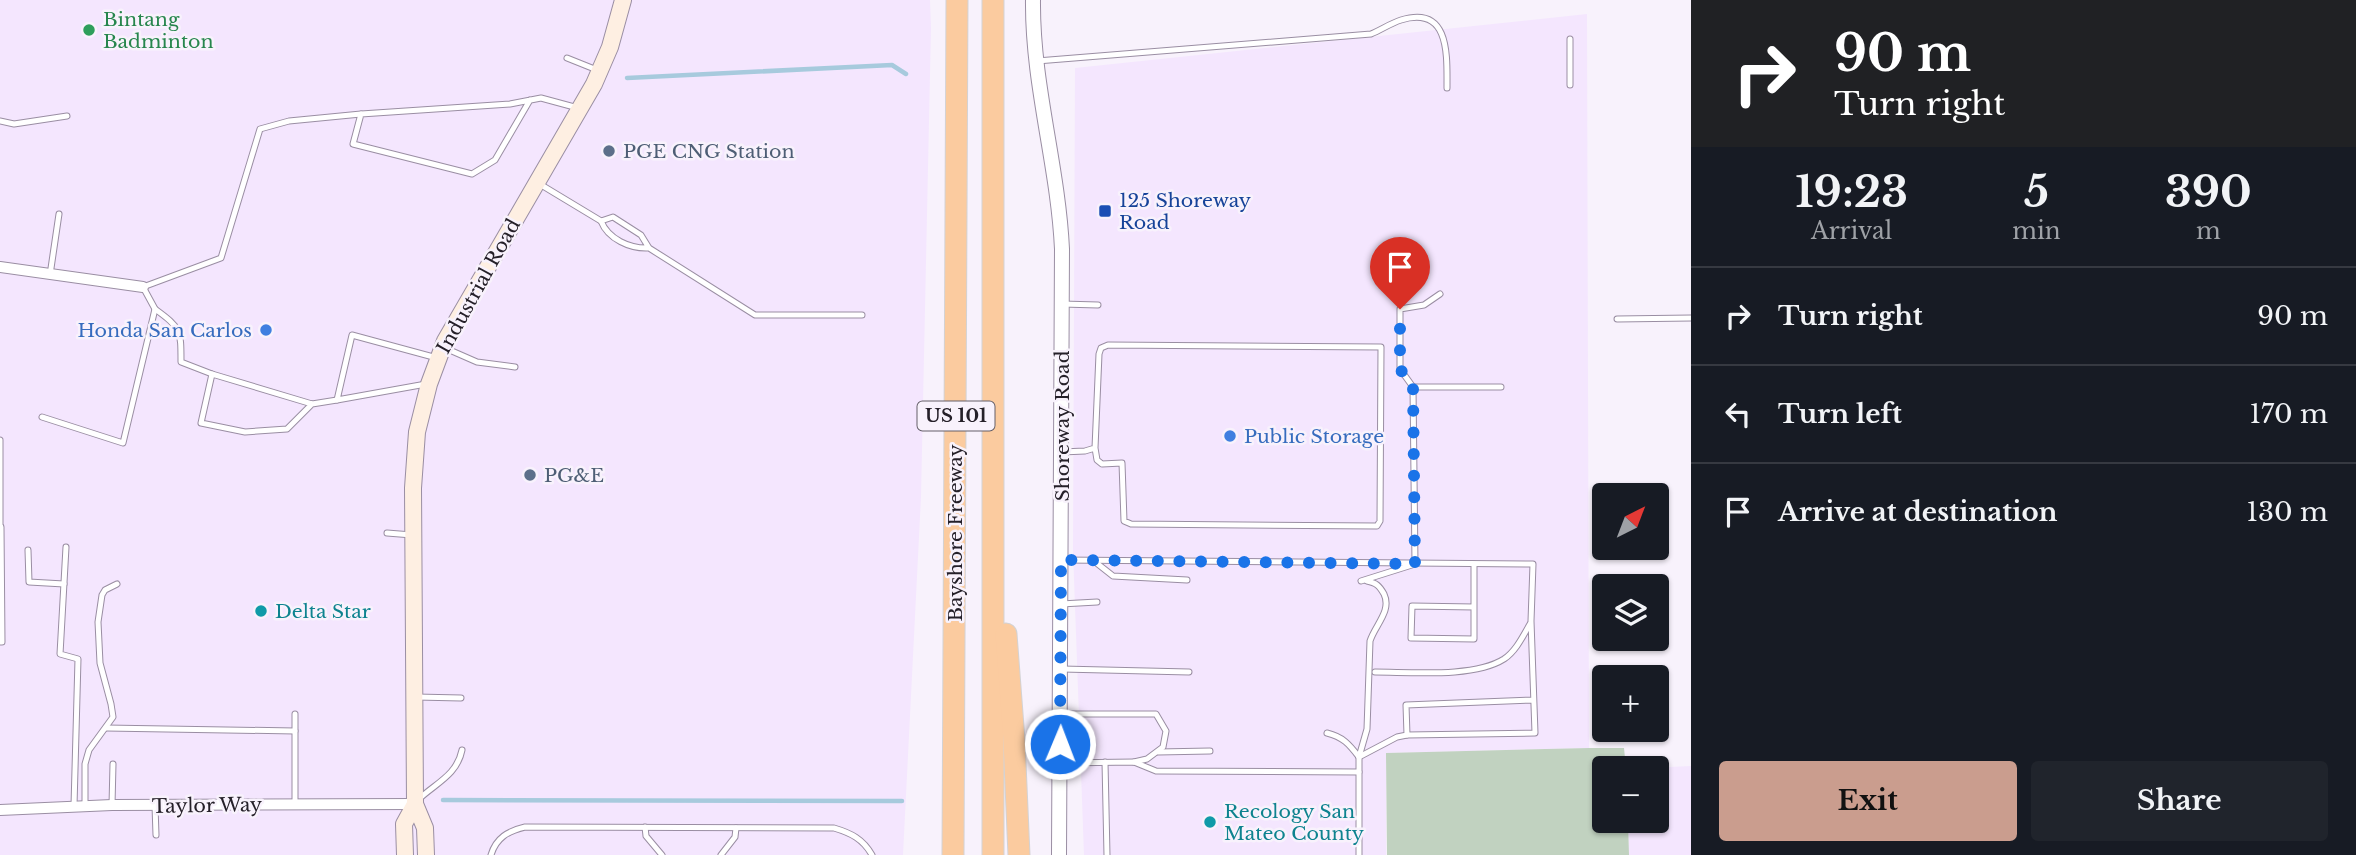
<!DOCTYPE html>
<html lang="en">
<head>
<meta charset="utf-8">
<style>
	:root { --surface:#171b24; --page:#20242c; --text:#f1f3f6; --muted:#9ea1a6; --line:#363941; --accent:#ca9d8e }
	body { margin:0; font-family:"Libre Baskerville",serif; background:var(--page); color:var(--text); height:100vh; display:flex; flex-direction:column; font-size:26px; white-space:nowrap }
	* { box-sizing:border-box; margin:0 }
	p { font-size:23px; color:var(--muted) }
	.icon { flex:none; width:38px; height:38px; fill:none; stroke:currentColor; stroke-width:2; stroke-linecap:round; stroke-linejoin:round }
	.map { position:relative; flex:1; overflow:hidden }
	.sheet { display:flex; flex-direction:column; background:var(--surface); width:665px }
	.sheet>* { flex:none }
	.top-card { background:#202124; color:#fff; overflow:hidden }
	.needle { width:46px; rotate:42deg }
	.fabs { position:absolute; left:1592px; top:483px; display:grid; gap:14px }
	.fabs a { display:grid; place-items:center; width:77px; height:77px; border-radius:7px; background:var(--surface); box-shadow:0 2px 5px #0004; font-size:35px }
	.pin { position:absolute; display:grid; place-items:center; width:60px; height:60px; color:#fff; margin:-72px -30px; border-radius:50% 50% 50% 0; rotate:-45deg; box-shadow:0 0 7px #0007 }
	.pin .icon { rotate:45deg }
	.me { position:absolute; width:77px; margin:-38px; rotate:1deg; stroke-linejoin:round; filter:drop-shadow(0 0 5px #0008) }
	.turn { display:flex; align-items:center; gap:24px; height:147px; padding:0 28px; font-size:32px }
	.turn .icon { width:91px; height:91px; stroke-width:2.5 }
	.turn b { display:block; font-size:49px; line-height:60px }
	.eta { display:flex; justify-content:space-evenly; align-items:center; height:119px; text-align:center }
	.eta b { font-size:42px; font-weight:800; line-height:49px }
	.primary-button { display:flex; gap:14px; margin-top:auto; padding:14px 28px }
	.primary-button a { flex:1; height:80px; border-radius:7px; background:var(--accent); color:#111; font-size:28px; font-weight:800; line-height:80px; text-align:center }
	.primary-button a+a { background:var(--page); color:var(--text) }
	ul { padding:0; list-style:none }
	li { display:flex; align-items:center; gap:21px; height:98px; padding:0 28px; border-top:2px solid var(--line) }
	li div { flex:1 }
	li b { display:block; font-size:26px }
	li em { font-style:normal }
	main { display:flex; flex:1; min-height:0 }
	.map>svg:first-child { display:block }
	.built { fill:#f4e6fe }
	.green { fill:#c1d2c0 }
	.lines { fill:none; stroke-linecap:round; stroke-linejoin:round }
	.stream { stroke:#a7cadd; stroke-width:4.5 }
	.service-casing { stroke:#9a8ea3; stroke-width:7 }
	.minor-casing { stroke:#9a8ea3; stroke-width:12 }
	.tertiary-casing { stroke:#9a8ea3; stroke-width:16 }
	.secondary-casing { stroke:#9a8ea3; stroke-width:18 }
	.motorway-casing { stroke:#d3d2d4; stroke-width:23 }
	.service { stroke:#fff; stroke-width:5 }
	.minor { stroke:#fff; stroke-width:10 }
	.tertiary { stroke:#fff; stroke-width:14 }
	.secondary { stroke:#feefe2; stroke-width:16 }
	.motorway { stroke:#fbcb9f; stroke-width:21 }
	.route { stroke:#1a73e8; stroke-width:12; stroke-dasharray:0 21.6 }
	.leisure-dot { fill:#2e9e5b; stroke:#f8f2fc; stroke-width:2.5 }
	.service-dot { fill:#5c6f8a; stroke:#f8f2fc; stroke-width:2.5 }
	.transit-dot { fill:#1a4fb4; stroke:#f8f2fc; stroke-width:2.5 }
	.shop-dot { fill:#3f7fe0; stroke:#f8f2fc; stroke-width:2.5 }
	.culture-dot { fill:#0f9aa8; stroke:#f8f2fc; stroke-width:2.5 }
	.labels { text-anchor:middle; stroke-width:5; stroke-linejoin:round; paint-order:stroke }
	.shield { fill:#f8f2fc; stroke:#645f68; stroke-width:2 }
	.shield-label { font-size:18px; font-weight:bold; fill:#252029 }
	.leisure-label { font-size:19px; fill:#27864d; stroke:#f8f2fc; text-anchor:start }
	.service-label { font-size:19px; fill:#4e5e75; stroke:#f8f2fc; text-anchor:start }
	.transit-label { font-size:19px; fill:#164399; stroke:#f8f2fc; text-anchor:start }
	.street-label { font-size:19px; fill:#252029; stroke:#f8f2fc }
	.shop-label { font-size:19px; fill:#366cbe; stroke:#f8f2fc; text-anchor:end }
	.culture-label { font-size:19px; fill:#0d838f; stroke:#f8f2fc; text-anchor:start }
</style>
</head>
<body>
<main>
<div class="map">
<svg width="1691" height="855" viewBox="0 0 1691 855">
	<rect width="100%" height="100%" fill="#f8f2fc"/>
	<g class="built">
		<path d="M0 0H930L931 28 921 497 903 855H0Z"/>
		<path d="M1587 14 1589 748 1386 753V855H1084L1073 551 1075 68Z"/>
		<path d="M1691 766V855H1629L1628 821H1657V768H1648Z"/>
	</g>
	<path class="green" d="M1589 748H1624L1626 768H1605V821H1628L1629 855H1387L1386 753Z"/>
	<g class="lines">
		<g class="stream">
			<path d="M627 78 892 65 906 74"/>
			<path d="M443 800 902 801"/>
		</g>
		<g class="service-casing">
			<g id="service">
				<path d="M567 58 597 70"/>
				<path d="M1037 61 1371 34C1381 30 1391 23 1401 20 1450 5 1447 55 1447 88"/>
				<path d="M1570 85V39"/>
				<path d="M530 100 495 160 472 174 353 144 361 114 510 104 541 98 578 108"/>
				<path d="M0 121 14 124 67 116"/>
				<path d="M538 183 601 221"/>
				<path d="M649 248C630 249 608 239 601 221L613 217 641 235 649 248 755 315H862"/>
				<path d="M50 275 59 214"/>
				<path d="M1062 304 1098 305"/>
				<path d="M155 309C181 328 181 330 181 362L212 374"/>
				<path d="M1617 319 1691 318"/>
				<path d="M445 348 477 362 515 367"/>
				<path d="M426 384 337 400 352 335 437 358"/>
				<path d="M1413 387 1400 369V309L1424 305 1440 294"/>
				<path d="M312 404 287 429 245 432 201 423 212 374 312 404 337 400"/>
				<path d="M42 417 123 443 155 309 143 287 221 258 260 129 289 121 361 114"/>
				<path d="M0 440V527"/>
				<path d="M1062 452 1085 451 1095 448 1099 354 1101 348 1108 345 1381 347 1380 521 1377 526 1131 524 1124 521 1122 463 1102 464 1097 460 1095 448"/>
				<path d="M387 533 412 535"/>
				<path d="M66 547 60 654 78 659 74 806"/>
				<path d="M28 550 29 582 64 584"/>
				<path d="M1061 560 1533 564 1531 621 1535 733 1407 735 1406 705 1533 700"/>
				<path d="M1094 561 1113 576 1187 580"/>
				<path d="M1361 581 1415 564 1413 387H1501"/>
				<path d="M1061 604 1097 602"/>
				<path d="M1474 607 1412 606 1411 638 1474 639V564"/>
				<path d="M0 642H2L1 527"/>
				<path d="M1062 669 1189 672"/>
				<path d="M1375 672C1411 672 1474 678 1504 659 1516 651 1523 636 1530 624"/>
				<path d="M416 697 461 698"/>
				<path d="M295 714V803"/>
				<path d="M1061 714H1156L1166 731 1163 747 1147 759 1134 762"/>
				<path d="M106 728 295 731"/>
				<path d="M1327 733C1343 737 1349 744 1359 757"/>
				<path d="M1158 752 1210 751"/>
				<path d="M1359 757 1397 737 1407 735"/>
				<path d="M1105 762 1107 855"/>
				<path d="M1060 763 1134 762 1156 771 1359 772"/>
				<path d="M419 799C436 783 457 775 462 750"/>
				<path d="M112 805 113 764"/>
				<path d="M85 806V764L89 750 113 717 111 704 100 663 98 622 102 595 105 590 117 584"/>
				<path d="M155 806 156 835"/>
				<path d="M645 827 646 836 662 855"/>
				<path d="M491 855C496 838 508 831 525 827L834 828C851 833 863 839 872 855"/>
				<path d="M721 855 735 837 736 828"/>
				<path d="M1359 855V757L1367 729 1370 641C1375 625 1392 611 1384 594 1379 585 1376 583 1367 581"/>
			</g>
		</g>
		<g class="minor-casing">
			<g id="minor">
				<path d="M0 267 143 287"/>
				<path d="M0 810 112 805 415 804"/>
			</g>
		</g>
		<g class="tertiary-casing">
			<path id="tertiary" d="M1033 0C1032 84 1058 165 1062 249L1059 855"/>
		</g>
		<g class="secondary-casing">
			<g id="secondary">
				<path d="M405 855 404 824 415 804"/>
				<path d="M426 855 425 828 415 804 413 488 417 432 429 384 445 341 594 84 610 47 623 0"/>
			</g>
		</g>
		<g class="motorway-casing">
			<g id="motorway">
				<path d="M993 0V855"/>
				<path d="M1006 634 1014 740 1019 855"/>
				<path d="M953 855 957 0"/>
			</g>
		</g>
		<use href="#service" class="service"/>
		<use href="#minor" class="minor"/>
		<use href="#tertiary" class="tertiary"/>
		<use href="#secondary" class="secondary"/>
		<use href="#motorway" class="motorway"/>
	</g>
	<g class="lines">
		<path class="route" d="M1060 744 1061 560 1415 564 1413 387 1400 369V309"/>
	</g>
	<circle class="leisure-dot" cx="89" cy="30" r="7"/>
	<g class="service-dot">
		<circle cx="609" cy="151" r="7"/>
		<circle cx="530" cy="475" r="7"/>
	</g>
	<rect class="transit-dot" x="1098" y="204" width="14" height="14" rx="3.5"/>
	<g class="shop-dot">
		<circle cx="266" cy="330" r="7"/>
		<circle cx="1230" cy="436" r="7"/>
	</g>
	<g class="culture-dot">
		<circle cx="261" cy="611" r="7"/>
		<circle cx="1210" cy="822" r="7"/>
	</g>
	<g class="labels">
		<rect class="shield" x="917.5" y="401.5" width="77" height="29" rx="5"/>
		<g class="shield-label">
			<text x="956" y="422">US 101</text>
		</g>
		<g class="leisure-label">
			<text x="103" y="26">Bintang<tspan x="103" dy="22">Badminton</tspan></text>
		</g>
		<g class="service-label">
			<text x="623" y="158">PGE CNG Station</text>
			<text x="544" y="482">PG&amp;E</text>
		</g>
		<g class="transit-label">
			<text x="1119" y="207">125 Shoreway<tspan x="1119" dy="22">Road</tspan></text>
		</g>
		<g class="street-label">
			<text transform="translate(478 286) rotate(-61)" y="7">Industrial Road</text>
			<text transform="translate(1062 426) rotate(-90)" y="7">Shoreway Road</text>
			<text transform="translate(955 533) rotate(-90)" y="7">Bayshore Freeway</text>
			<text transform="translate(207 805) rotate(-1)" y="7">Taylor Way</text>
		</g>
		<g class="shop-label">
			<text x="252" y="337">Honda San Carlos</text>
			<text x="1244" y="443" text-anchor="start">Public Storage</text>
		</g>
		<g class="culture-label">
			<text x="275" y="618">Delta Star</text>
			<text x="1224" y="818">Recology San<tspan x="1224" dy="22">Mateo County</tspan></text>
		</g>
	</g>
</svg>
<div class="fabs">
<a><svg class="needle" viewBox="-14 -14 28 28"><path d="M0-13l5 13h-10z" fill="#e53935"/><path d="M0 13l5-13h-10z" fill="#9ea1a6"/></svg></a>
<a><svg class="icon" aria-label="layers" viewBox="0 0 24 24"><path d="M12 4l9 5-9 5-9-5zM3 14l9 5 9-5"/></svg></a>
<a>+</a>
<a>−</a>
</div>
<div class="pin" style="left:1400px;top:309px;background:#d93025"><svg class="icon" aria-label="arrive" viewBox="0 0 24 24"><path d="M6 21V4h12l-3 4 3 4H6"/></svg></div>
<svg class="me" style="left:1060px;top:744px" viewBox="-20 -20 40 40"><circle r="17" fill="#1a73e8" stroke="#fff" stroke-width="3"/><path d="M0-11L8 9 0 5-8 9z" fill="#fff"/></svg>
</div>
<section class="sheet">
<div class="top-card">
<div class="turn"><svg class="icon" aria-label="right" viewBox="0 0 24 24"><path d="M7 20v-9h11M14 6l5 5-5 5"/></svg><div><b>90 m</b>Turn right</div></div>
</div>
<div class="eta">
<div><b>19:23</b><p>Arrival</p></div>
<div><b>5</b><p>min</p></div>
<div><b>390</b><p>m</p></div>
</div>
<ul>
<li><svg class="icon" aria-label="right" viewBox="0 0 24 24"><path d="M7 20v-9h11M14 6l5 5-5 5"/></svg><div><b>Turn right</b></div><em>90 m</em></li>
<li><svg class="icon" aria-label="left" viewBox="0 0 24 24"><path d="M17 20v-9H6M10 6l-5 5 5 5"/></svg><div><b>Turn left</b></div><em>170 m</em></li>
<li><svg class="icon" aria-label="arrive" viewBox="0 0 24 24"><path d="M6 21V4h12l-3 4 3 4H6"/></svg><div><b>Arrive at destination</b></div><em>130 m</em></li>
</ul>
<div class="primary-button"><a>Exit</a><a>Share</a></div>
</section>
</main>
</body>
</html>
